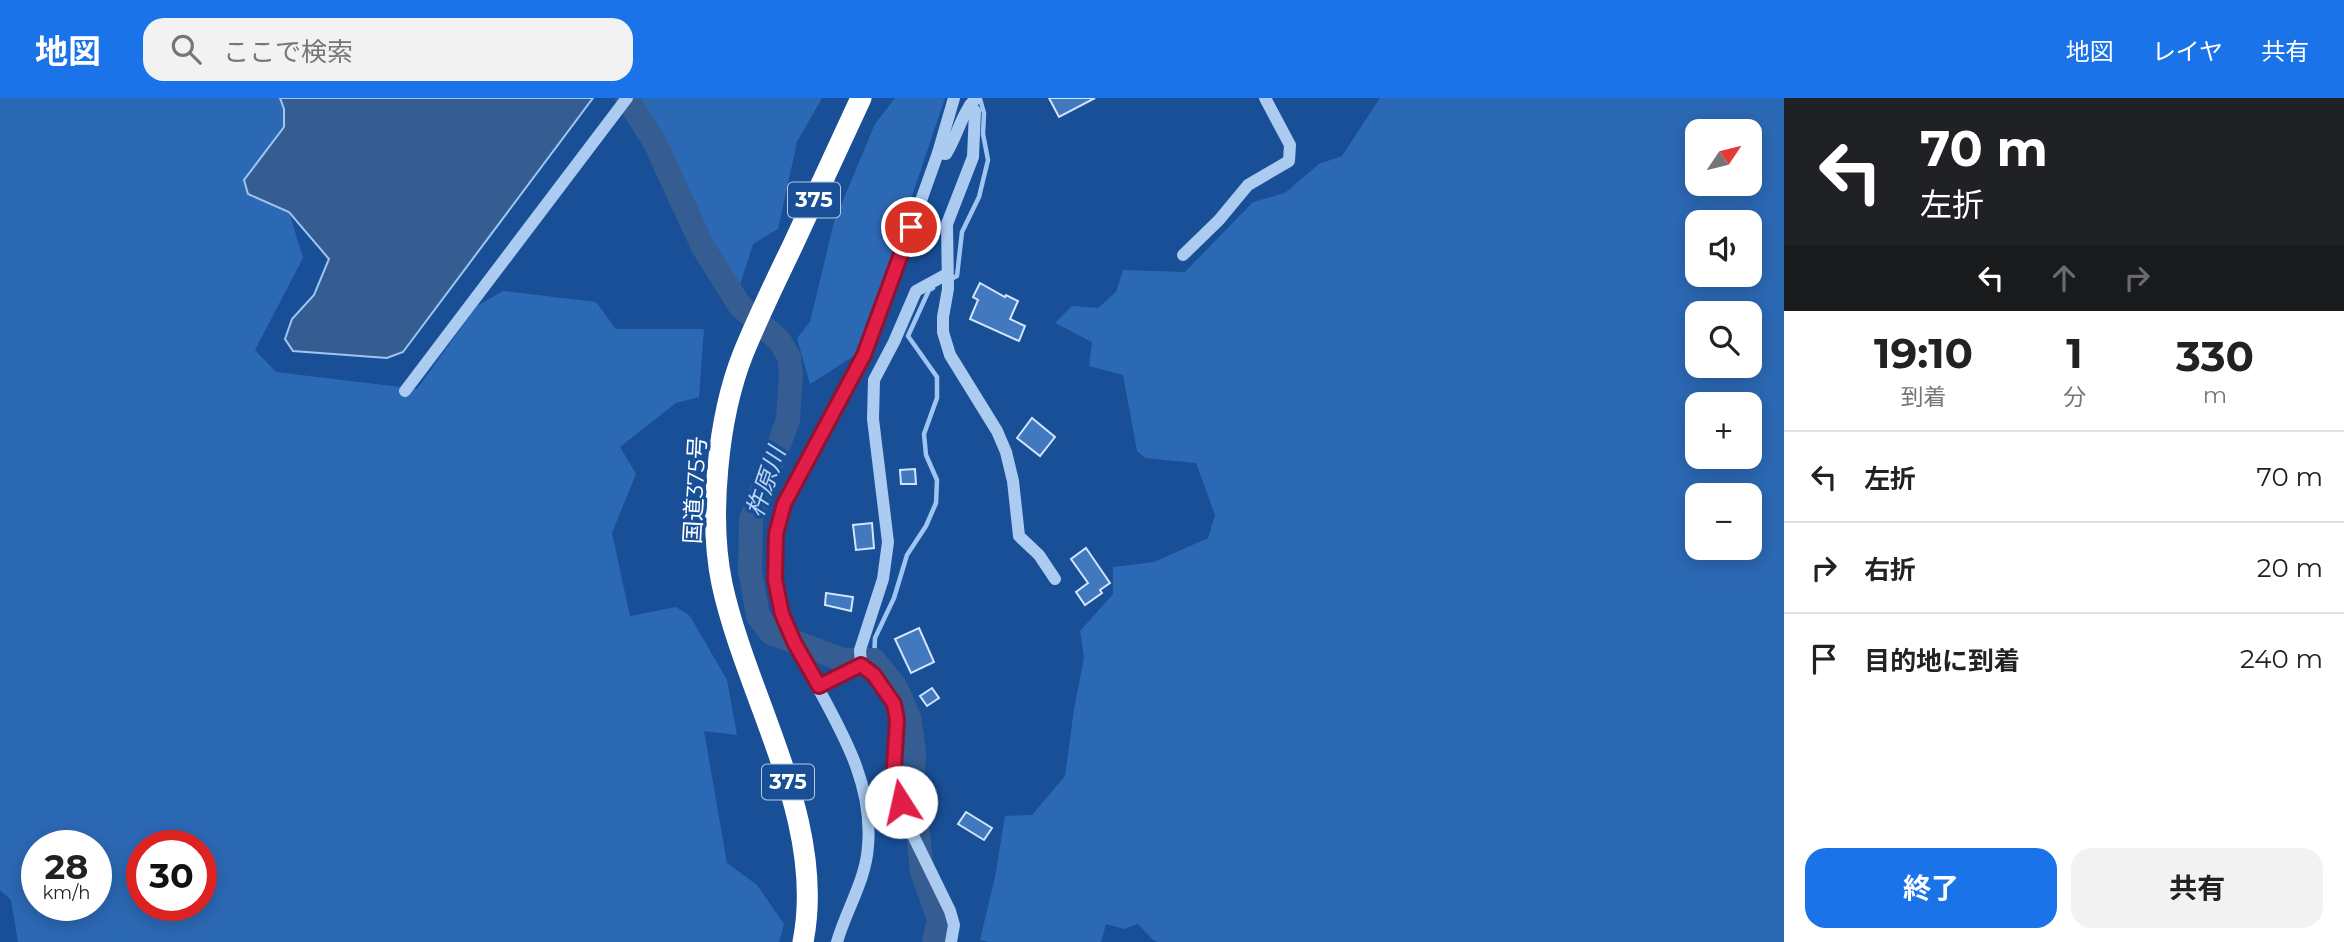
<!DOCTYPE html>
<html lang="ja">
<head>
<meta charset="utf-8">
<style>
	:root { --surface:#fff; --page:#f2f2f2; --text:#222; --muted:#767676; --line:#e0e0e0; --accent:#1a73e8 }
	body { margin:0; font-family:Montserrat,"Noto Sans JP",sans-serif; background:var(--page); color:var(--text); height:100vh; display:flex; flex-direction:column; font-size:26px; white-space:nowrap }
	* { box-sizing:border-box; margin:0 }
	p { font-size:23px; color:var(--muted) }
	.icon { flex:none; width:38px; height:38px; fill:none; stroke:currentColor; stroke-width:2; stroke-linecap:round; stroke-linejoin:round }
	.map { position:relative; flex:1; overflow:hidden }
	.sheet { display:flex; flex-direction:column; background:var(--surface); width:560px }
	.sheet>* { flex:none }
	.banner { background:#202124; color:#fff; overflow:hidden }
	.needle { width:46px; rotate:55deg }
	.controls { position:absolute; left:1685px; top:21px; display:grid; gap:14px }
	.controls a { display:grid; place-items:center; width:77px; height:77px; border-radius:14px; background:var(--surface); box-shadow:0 4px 18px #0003; font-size:35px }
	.speed { position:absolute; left:21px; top:732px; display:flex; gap:14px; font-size:35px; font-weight:700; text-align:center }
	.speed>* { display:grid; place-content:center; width:91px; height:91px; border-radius:50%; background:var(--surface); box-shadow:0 4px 18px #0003; line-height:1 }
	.speed small { font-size:18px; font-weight:400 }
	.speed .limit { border:10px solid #d22; background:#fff; color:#111 }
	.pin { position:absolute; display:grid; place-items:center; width:60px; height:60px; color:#fff; margin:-30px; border:4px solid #fff; border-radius:50%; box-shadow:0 2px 7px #0007 }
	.me { position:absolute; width:77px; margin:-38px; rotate:350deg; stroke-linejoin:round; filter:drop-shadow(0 0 5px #0008) }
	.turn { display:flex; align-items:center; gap:24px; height:147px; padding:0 21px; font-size:32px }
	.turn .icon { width:91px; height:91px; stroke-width:2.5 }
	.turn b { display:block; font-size:49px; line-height:60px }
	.lanes { display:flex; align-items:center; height:66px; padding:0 21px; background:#0003; justify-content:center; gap:35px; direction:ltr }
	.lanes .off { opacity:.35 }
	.eta { display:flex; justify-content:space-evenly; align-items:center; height:119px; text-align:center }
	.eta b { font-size:42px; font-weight:700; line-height:49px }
	.action { display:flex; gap:14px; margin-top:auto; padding:14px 21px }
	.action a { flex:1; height:80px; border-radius:21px; background:var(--accent); color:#fff; font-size:28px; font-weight:700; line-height:80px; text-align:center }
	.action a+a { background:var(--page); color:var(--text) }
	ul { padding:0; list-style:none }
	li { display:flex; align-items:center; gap:21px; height:91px; padding:0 21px; border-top:2px solid var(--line) }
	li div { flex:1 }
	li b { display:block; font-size:26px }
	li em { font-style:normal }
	header { display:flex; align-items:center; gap:42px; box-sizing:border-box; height:98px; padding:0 35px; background:var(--accent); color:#fff }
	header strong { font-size:33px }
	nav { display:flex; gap:38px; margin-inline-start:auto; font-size:24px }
	.search { width:490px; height:63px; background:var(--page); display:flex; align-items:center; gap:18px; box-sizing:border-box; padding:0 24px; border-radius:21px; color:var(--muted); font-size:26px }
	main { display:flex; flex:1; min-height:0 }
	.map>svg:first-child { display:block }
	.green { fill:#2c69b5; fill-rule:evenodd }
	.water { fill:#355d91; stroke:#9ec5f3; stroke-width:2 }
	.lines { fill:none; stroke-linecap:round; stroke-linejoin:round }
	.stream { stroke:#9ec5f3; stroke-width:4.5 }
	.river { stroke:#355d91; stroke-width:24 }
	.building { fill:#4178be; stroke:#d2e5fc; stroke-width:2 }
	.minor { stroke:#abcbf1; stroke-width:12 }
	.highway { stroke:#fff; stroke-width:21 }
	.route-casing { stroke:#92132f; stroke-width:18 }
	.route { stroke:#e11d48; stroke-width:12 }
	.labels { text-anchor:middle; stroke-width:7; stroke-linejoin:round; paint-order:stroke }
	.shield { fill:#184f97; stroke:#bacae0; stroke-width:2 }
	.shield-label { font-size:21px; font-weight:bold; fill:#fff }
	.street-label { font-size:23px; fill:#fff; stroke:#184f97 }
	.water-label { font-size:24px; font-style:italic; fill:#b7d5f7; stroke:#184f97 }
</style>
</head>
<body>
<header>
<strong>地図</strong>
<div class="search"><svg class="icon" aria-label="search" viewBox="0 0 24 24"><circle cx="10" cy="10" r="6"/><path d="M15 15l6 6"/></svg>ここで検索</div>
<nav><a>地図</a><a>レイヤ</a><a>共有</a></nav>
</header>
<main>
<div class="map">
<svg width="1784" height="844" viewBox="0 0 1784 844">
	<rect width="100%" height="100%" fill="#184f97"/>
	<g class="green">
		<path d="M0 0H280L284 11V29L244 82 248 96 289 114 303 160 255 252 276 274 417 291 477 208 503 193 596 204 616 231H704L699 299 676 305 620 349 636 376 612 435 630 518 676 509 690 518 727 582 737 637 704 633 727 765 757 787 784 826 779 844H18L11 802 0 792ZM37 747H96V807H37ZM142 747H201V807H142Z"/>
		<path d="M642 0H822L797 44 778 131 753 146 738 193 708 141 641 8Z"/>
		<path d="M895 0H945L874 211 854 258 810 286 797 240 810 224 834 124 875 26Z"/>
		<path d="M1380 0H1784V844H1158L1152 841 1138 826 1124 831 1106 826 1101 844H989L980 842 995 779 1005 718 1032 717 1065 678 1074 611 1084 560 1080 533 1113 496V469L1154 464 1208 440 1215 417 1196 365 1145 360 1137 353 1123 277 1089 268 1092 244 1055 225 1072 208 1098 210 1116 194 1123 172 1185 174 1253 104 1285 95 1319 66 1342 58ZM1698 33H1750V86H1698ZM1698 124H1750V177H1698ZM1698 215H1750V268H1698ZM1698 306H1750V359H1698ZM1698 397H1750V450H1698Z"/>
	</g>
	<path class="water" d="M280 0H593L403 254 387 260 293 253 285 241 292 221 314 197 329 161 289 114 248 96 244 82 284 29V11Z"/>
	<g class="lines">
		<g class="stream">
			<path d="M951 181 957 178 962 134 979 99 988 62 983 36 984 15 980 1"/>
			<path d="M874 562 875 540 894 500 907 457 926 428 936 405 937 382 926 357 924 336 937 300V279L908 238 929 192 933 190"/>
		</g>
		<path class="river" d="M627 0 654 43 703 149 740 208 779 242 789 259 791 277 788 322 751 421 750 472 758 518 771 535 843 562H874L895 588 909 619 914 652 913 687 922 774 939 821 934 844"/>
	</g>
	<g class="building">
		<path d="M1049 0H1095L1059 19Z"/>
		<path d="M980 185 1005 199 1006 197 1018 203 1010 221 1025 228 1019 243 970 221 978 202 973 199Z"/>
		<path d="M1032 320 1055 339 1040 358 1017 340Z"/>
		<path d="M915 371 916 386H901L900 372Z"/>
		<path d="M872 425 874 450 856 452 853 427Z"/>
		<path d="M1086 450 1110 485 1100 492 1102 495 1085 507 1076 494 1088 485 1071 461Z"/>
		<path d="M826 495 853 499 851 513 825 507Z"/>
		<path d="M919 530 934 564 911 575 895 541Z"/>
		<path d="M932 590 939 600 927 608 920 598Z"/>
		<path d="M966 714 992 730 984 742 958 726Z"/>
	</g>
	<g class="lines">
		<g class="minor">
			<path d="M970 7 975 13 973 59 947 126 948 191 943 219V234L950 257 997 333 1006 354 1013 383 1019 438 1039 457 1055 481"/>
			<path d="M938 55 946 56C958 37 961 16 976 0"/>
			<path d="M1183 157 1219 122 1248 87 1289 63 1290 47 1265 0"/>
			<path d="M405 293 627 0"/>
			<path d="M861 567 860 552 883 481 888 444 873 321 874 282 894 244 916 193 947 176"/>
			<path d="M819 588 861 567 874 577 894 605 897 622 894 669 905 721 950 813 954 827 951 844"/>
			<path d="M837 844C846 812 866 782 868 748 878 632 761 555 775 439 779 413 793 389 805 366 829 320 856 276 876 229L938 55 954 0"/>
		</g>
		<path class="highway" d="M803 844C827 723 747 601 722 486 708 419 718 319 743 256 758 219 775 184 792 149 815 100 838 50 861 0"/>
	</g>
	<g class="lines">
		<g class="route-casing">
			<path id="route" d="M901 704 894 669 897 622 894 606 874 577 861 567 819 588 794 544 782 516 775 482 776 436 784 406 864 257 911 129"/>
		</g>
		<use href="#route" class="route"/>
	</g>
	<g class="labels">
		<g class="shield">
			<rect x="788" y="84.5" width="52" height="35" rx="5"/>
			<rect x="762" y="666.5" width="52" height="35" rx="5"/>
		</g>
		<g class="shield-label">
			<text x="814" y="109">375</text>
			<text x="788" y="691">375</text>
		</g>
		<g class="street-label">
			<text transform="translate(695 392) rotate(-87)" y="8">国道375号</text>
		</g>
		<g class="water-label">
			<text transform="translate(766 384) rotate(-71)" y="8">杵原川</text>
		</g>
	</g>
</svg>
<div class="controls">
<a><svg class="needle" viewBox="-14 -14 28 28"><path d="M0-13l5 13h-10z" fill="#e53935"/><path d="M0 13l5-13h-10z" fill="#767676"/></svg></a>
<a><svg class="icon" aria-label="sound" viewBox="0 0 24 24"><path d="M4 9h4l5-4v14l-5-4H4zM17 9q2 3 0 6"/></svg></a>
<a><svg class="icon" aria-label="search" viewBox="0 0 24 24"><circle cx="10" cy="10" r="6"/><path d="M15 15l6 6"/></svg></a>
<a>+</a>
<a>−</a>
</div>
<div class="speed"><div>28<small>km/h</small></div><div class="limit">30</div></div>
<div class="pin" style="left:911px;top:129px;background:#d93025"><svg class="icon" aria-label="arrive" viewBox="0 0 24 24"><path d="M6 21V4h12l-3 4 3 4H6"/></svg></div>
<svg class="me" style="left:901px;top:704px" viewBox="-20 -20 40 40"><circle r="19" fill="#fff"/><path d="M0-13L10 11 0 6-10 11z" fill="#e11d48"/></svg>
</div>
<section class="sheet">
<div class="banner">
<div class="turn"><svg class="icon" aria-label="left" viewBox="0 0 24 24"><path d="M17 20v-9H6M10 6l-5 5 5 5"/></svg><div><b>70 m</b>左折</div></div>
<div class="lanes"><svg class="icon" aria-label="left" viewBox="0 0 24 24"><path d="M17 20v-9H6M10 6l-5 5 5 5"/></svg><svg class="icon off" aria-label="ahead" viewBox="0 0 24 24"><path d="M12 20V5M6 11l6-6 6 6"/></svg><svg class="icon off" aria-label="right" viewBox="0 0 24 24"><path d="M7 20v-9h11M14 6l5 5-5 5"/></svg></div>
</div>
<div class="eta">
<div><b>19:10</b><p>到着</p></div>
<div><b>1</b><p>分</p></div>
<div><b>330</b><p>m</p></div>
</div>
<ul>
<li><svg class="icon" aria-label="left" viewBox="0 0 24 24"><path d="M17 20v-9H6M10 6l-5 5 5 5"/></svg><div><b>左折</b></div><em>70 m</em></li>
<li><svg class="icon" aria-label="right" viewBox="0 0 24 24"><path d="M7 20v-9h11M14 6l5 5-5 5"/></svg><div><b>右折</b></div><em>20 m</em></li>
<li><svg class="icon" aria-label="arrive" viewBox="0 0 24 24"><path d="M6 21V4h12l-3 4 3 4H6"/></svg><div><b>目的地に到着</b></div><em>240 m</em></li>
</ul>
<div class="action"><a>終了</a><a>共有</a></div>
</section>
</main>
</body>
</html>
